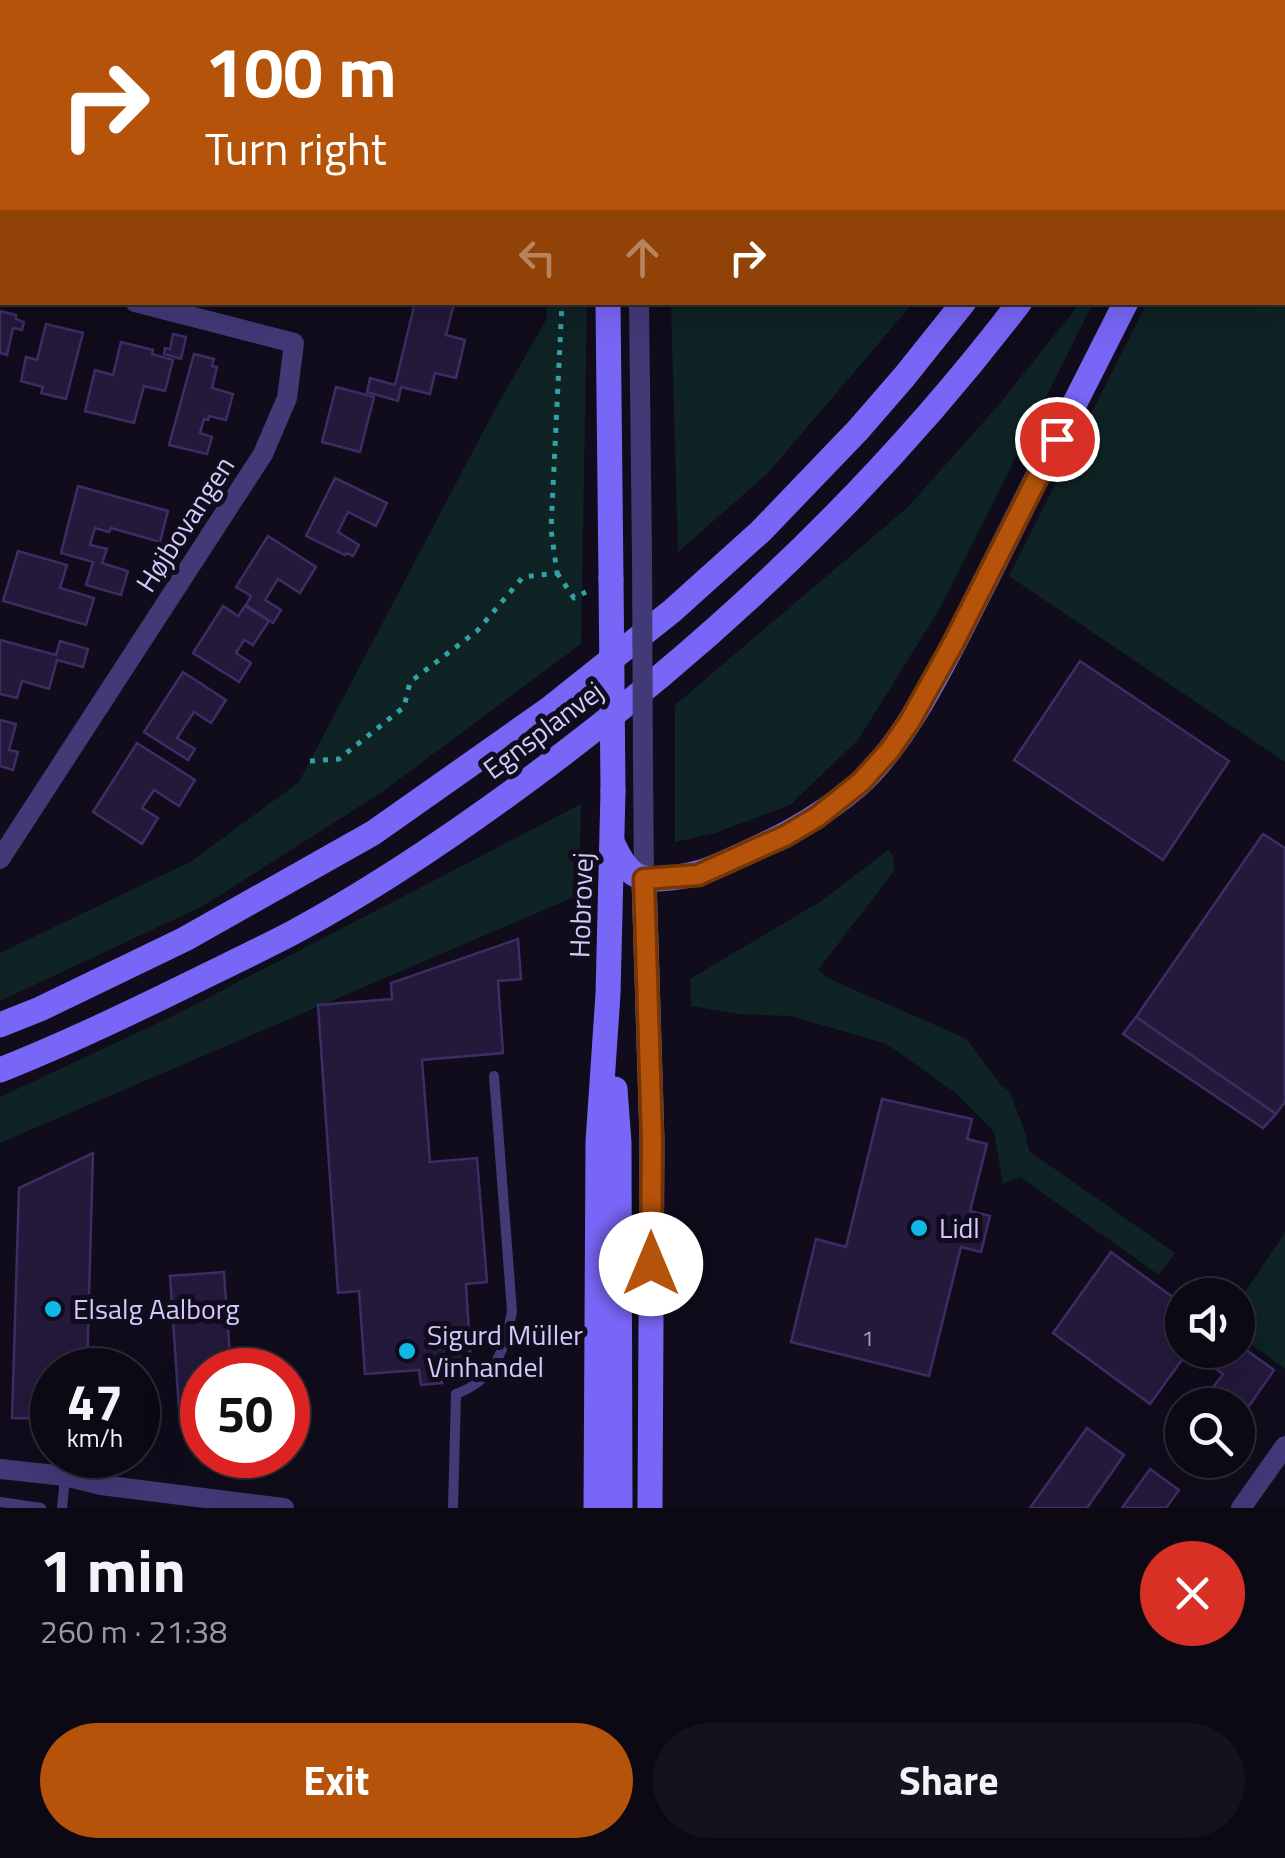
<!DOCTYPE html>
<html lang="en">
<head>
<meta charset="utf-8">
<style>
	:root { --surface:#0c0914; --page:#15121d; --text:#f1f3f6; --muted:#9a9aa0; --line:#2c2a34; --accent:#b45309 }
	body { margin:0; font-family:"Titillium Web",sans-serif; background:var(--page); color:var(--text); height:100vh; display:flex; flex-direction:column; font-size:38px; white-space:nowrap }
	* { box-sizing:border-box; margin:0 }
	p { font-size:32px; color:var(--muted) }
	.icon { flex:none; width:55px; height:55px; fill:none; stroke:currentColor; stroke-width:2; stroke-linecap:round; stroke-linejoin:round }
	.map { position:relative; height:1508px; overflow:hidden }
	.drawer { display:flex; flex-direction:column; background:var(--surface); flex:1 }
	.drawer>* { flex:none }
	.banner { position:absolute; left:0px; top:0px; width:1285px; height:305px; box-shadow:0 10px 40px #0002,0 0 0 2px var(--line); background:#b45309; color:#fff; overflow:hidden }
	.controls { position:absolute; left:1165px; top:1278px; display:grid; gap:20px }
	.controls a { display:grid; place-items:center; width:90px; height:90px; border-radius:50%; background:var(--surface); box-shadow:0 10px 40px #0002,0 0 0 2px var(--line); font-size:50px }
	.speed { position:absolute; left:30px; top:1348px; display:flex; gap:20px; font-size:50px; font-weight:700; text-align:center }
	.speed>* { display:grid; place-content:center; width:130px; height:130px; border-radius:50%; background:var(--surface); box-shadow:0 10px 40px #0002,0 0 0 2px var(--line); line-height:1 }
	.speed small { font-size:25px; font-weight:400 }
	.speed .limit { border:15px solid #d22; background:#fff; color:#111 }
	.pin { position:absolute; display:grid; place-items:center; width:85px; height:85px; color:#fff; margin:-42px; border:5px solid #fff; border-radius:50%; box-shadow:0 2px 10px #0007 }
	.me { position:absolute; width:110px; margin:-55px; rotate:0deg; stroke-linejoin:round; filter:drop-shadow(0 0 8px #0008) }
	.turn { display:flex; align-items:center; gap:35px; height:210px; padding:0 40px; font-size:45px }
	.turn .icon { width:130px; height:130px; stroke-width:2.5 }
	.turn b { display:block; font-size:70px; line-height:85px }
	.lanes { display:flex; align-items:center; height:95px; padding:0 40px; background:#0003; justify-content:center; gap:50px; direction:ltr }
	.lanes .off { opacity:.35 }
	.round { display:grid; place-items:center; flex:none; width:105px; height:105px; border-radius:52px; background:var(--page) }
	.summary { display:flex; align-items:center; justify-content:space-between; height:170px; padding:0 40px }
	h1 { font-size:60px; font-weight:700; line-height:75px }
	.action { display:flex; gap:20px; margin-top:auto; padding:20px 40px }
	.action a { flex:1; height:115px; border-radius:60px; background:var(--accent); color:#fff; font-size:40px; font-weight:700; line-height:115px; text-align:center }
	.action a+a { background:var(--page); color:var(--text) }
	.map>svg:first-child { display:block }
	.green { fill:#0f2324 }
	.building { fill:#23193b; stroke:#3e2c65; stroke-width:2.5 }
	.lines { fill:none; stroke-linecap:round; stroke-linejoin:round }
	.path { stroke:#33a1a6; stroke-width:5; stroke-dasharray:5 8; stroke-linecap:butt }
	.service { stroke:#423977; stroke-width:10 }
	.minor { stroke:#423977; stroke-width:20 }
	.secondary { stroke:#7866f6; stroke-width:25 }
	.minor-bridge { stroke:#423977; stroke-width:20 }
	.secondary-bridge { stroke:#7866f6; stroke-width:25 }
	.route-casing { stroke:#753606; stroke-width:25 }
	.route { stroke:#b45309; stroke-width:18 }
	.poi-dot { fill:#0db8e4; stroke:#100c1b; stroke-width:4 }
	.labels { text-anchor:middle; stroke-width:10; stroke-linejoin:round; paint-order:stroke }
	.number-label { font-size:22px; fill:#a89dcc }
	.street-label { font-size:28px; fill:#d4c9fc; stroke:#100c1b }
	.poi-label { font-size:28px; fill:#d4c9fc; stroke:#100c1b; text-anchor:start }
</style>
</head>
<body>
<div class="map">
<svg width="1285" height="1508" viewBox="0 0 1285 1508">
	<rect width="100%" height="100%" fill="#100c1b"/>
	<g class="green">
		<path d="M22 0H592L591 2H21Z"/>
		<path d="M1285 22V762L1009 576 1147 303 1282 302V28Z"/>
		<path d="M546 303H587L581 644 379 794 203 906 0 1001V953L192 861 299 782 493 413 547 318Z"/>
		<path d="M671 303H913L768 473 678 552Z"/>
		<path d="M1080 303H1093L940 608 858 740 790 805 715 833 675 842V705L908 507 996 408Z"/>
		<path d="M581 804 579 895 0 1143V1097L173 1016Z"/>
		<path d="M888 850 893 856 894 871 818 970 832 980 967 1039 999 1083 1010 1092 1026 1135 1029 1151 1175 1253 1159 1275 1020 1177 1003 1184 994 1132 957 1094 887 1044 791 1016 739 1014 691 1006 690 979 821 901Z"/>
		<path d="M1285 1233V1369L1238 1335V1302Z"/>
	</g>
	<g class="building">
		<path d="M415 302 454 304 446 335 465 340 456 378 435 373 430 394 401 387 398 401 367 392 370 378 395 385Z"/>
		<path d="M0 311 16 315V319L24 322 22 330 13 328 7 355 0 353Z"/>
		<path d="M46 324 83 333 66 399 41 393 43 387 21 381 26 357 37 360Z"/>
		<path d="M173 334 186 337 181 359 164 354 165 348 170 349Z"/>
		<path d="M121 342 153 350 152 354 173 360 165 391 144 386 134 423 85 411 95 370 113 375Z"/>
		<path d="M194 354 214 359 212 366 217 367 212 388 233 394 226 420 209 416 208 420 204 419 200 433 212 437 207 454 169 445Z"/>
		<path d="M336 387 374 397 360 452 322 442Z"/>
		<path d="M335 478 387 503 376 526 348 512 338 532 359 545 353 556 346 553 345 555 306 536Z"/>
		<path d="M78 486 168 511 160 542 111 528 109 532 95 528 90 545 107 549 102 563 128 571 121 595 86 585 93 562 61 553Z"/>
		<path d="M268 536 316 567 300 593 278 579 265 600 281 610 273 623 246 605 251 596 236 587Z"/>
		<path d="M18 551 67 565 60 588 94 598 86 625 3 601Z"/>
		<path d="M223 606 238 616 245 606 269 621 253 645 244 640 236 653 251 663 239 682 193 653Z"/>
		<path d="M0 640 56 655 60 641 88 649 83 667 57 660 49 689 22 681 17 698 0 694Z"/>
		<path d="M1080 661 1229 761 1163 860 1014 760Z"/>
		<path d="M183 672 226 700 211 723 194 712 177 738 195 749 188 760 144 732Z"/>
		<path d="M0 720 16 724 9 750 18 752 13 770 0 766Z"/>
		<path d="M137 743 195 780 179 806 154 790 142 808 158 818 142 844 93 812Z"/>
		<path d="M1263 834 1285 848V1102L1276 1114 1136 1017Z"/>
		<path d="M518 939 521 979 498 981 503 1053 422 1060 430 1162 477 1158 487 1282 466 1284 471 1365 441 1368 442 1383 421 1385 419 1370 365 1374 359 1291 338 1293 318 1005 392 999 391 983Z"/>
		<path d="M1136 1017 1276 1114 1263 1128 1123 1034Z"/>
		<path d="M882 1099 972 1119 967 1139 987 1144 970 1211 990 1216 981 1252 961 1247 929 1376 791 1342 816 1239 846 1247Z"/>
		<path d="M93 1153 87 1370H52V1419L12 1418 19 1188Z"/>
		<path d="M1111 1252 1182 1304V1350H1189L1150 1404 1053 1333Z"/>
		<path d="M224 1272 231 1370H202V1422L180 1424 170 1276Z"/>
		<path d="M1238 1344 1274 1370 1238 1422V1405H1200L1223 1374 1190 1350H1238Z"/>
		<path d="M1087 1428 1124 1455 1087 1508H1030Z"/>
		<path d="M1150 1469 1179 1490 1166 1508H1122Z"/>
	</g>
	<g class="lines">
		<g class="path">
			<path d="M212 0 213 2"/>
			<path d="M295 0 310 2"/>
			<path d="M537 0V2"/>
			<path d="M221 2 231 0"/>
			<path d="M0 57 2 58"/>
			<path d="M557 573 574 598 586 592"/>
			<path d="M310 761 339 759 404 707 410 682 477 631 523 577 557 573 551 529 562 302"/>
		</g>
		<g class="service">
			<path d="M0 1502 41 1508"/>
			<path d="M62 1508 65 1477"/>
			<path d="M453 1508 456 1394C496 1379 505 1349 512 1311L494 1076"/>
		</g>
		<g class="minor">
			<path d="M606 2V0"/>
			<path d="M636 2V0"/>
			<path d="M0 268 2 269"/>
			<path d="M639 302 642 557"/>
			<path d="M643 767 644 879"/>
			<path d="M0 859 263 454 287 398 294 343 135 302"/>
			<path d="M0 1469 65 1476 101 1485 284 1508"/>
			<path d="M1241 1508 1285 1446"/>
		</g>
		<g class="secondary">
			<path d="M963 2 968 0"/>
			<path d="M1000 2 1004 0"/>
			<path d="M1167 2 1168 0"/>
			<path d="M1223 2 1225 0"/>
			<path d="M1276 2 1278 0"/>
			<path d="M608 302 611 579"/>
			<path d="M613 844C618 855 624 867 634 874 651 885 697 875 715 867 768 844 814 823 858 785 911 738 954 642 986 580 1032 487 1079 395 1126 302"/>
			<path d="M644 879 652 1140 650 1508"/>
			<path d="M0 1025 40 1009 185 939 373 833 549 709 672 611 761 531 858 430 904 377 964 302"/>
			<path d="M0 1070C61 1046 120 1018 179 989 217 970 256 952 294 932 378 887 458 832 535 775 717 640 882 483 1020 302"/>
			<path d="M615 1089 619 1143 620 1508"/>
			<path d="M596 1508 598 1142 608 994 613 791"/>
		</g>
		<path class="minor-bridge" d="M642 557 643 767"/>
		<path class="secondary-bridge" d="M611 579 613 791"/>
	</g>
	<g class="lines">
		<g class="route-casing">
			<path id="route" d="M651 1264 652 1140 644 879 698 875 760 847 785 836 817 817 861 782 890 750 910 721 953 644 1057 439"/>
		</g>
		<use href="#route" class="route"/>
	</g>
	<g class="poi-dot">
		<circle cx="919" cy="1228" r="10"/>
		<circle cx="53" cy="1309" r="10"/>
		<circle cx="407" cy="1351" r="10"/>
	</g>
	<g class="labels">
		<g class="number-label">
			<text x="868" y="1346">1</text>
		</g>
		<g class="street-label">
			<text transform="translate(185 524) rotate(-57)" y="10">Højbovangen</text>
			<text transform="translate(543 730) rotate(-37)" y="10">Egnsplanvej</text>
			<text transform="translate(581 905) rotate(-88)" y="10">Hobrovej</text>
		</g>
		<g class="poi-label">
			<text x="939" y="1238">Lidl</text>
			<text x="73" y="1319">Elsalg Aalborg</text>
			<text x="427" y="1345">Sigurd Müller<tspan x="427" dy="32">Vinhandel</tspan></text>
		</g>
	</g>
</svg>
<div class="controls">
<a><svg class="icon" aria-label="sound" viewBox="0 0 24 24"><path d="M4 9h4l5-4v14l-5-4H4zM17 9q2 3 0 6"/></svg></a>
<a><svg class="icon" aria-label="search" viewBox="0 0 24 24"><circle cx="10" cy="10" r="6"/><path d="M15 15l6 6"/></svg></a>
</div>
<div class="speed"><div>47<small>km/h</small></div><div class="limit">50</div></div>
<div class="pin" style="left:1057px;top:439px;background:#d93025"><svg class="icon" aria-label="arrive" viewBox="0 0 24 24"><path d="M6 21V4h12l-3 4 3 4H6"/></svg></div>
<svg class="me" style="left:651px;top:1264px" viewBox="-20 -20 40 40"><circle r="19" fill="#fff"/><path d="M0-13L10 11 0 6-10 11z" fill="#b45309"/></svg>
<div class="banner">
<div class="turn"><svg class="icon" aria-label="right" viewBox="0 0 24 24"><path d="M7 20v-9h11M14 6l5 5-5 5"/></svg><div><b>100 m</b>Turn right</div></div>
<div class="lanes"><svg class="icon off" aria-label="left" viewBox="0 0 24 24"><path d="M17 20v-9H6M10 6l-5 5 5 5"/></svg><svg class="icon off" aria-label="ahead" viewBox="0 0 24 24"><path d="M12 20V5M6 11l6-6 6 6"/></svg><svg class="icon" aria-label="right" viewBox="0 0 24 24"><path d="M7 20v-9h11M14 6l5 5-5 5"/></svg></div>
</div>
</div>
<section class="drawer">
<div class="summary"><div><h1>1 min</h1><p>260 m · 21:38</p></div><a class="round" style="background:#d93025;color:#fff"><svg class="icon" aria-label="close" viewBox="0 0 24 24"><path d="M6 6l12 12M18 6L6 18"/></svg></a></div>
<div class="action"><a>Exit</a><a>Share</a></div>
</section>
</body>
</html>
